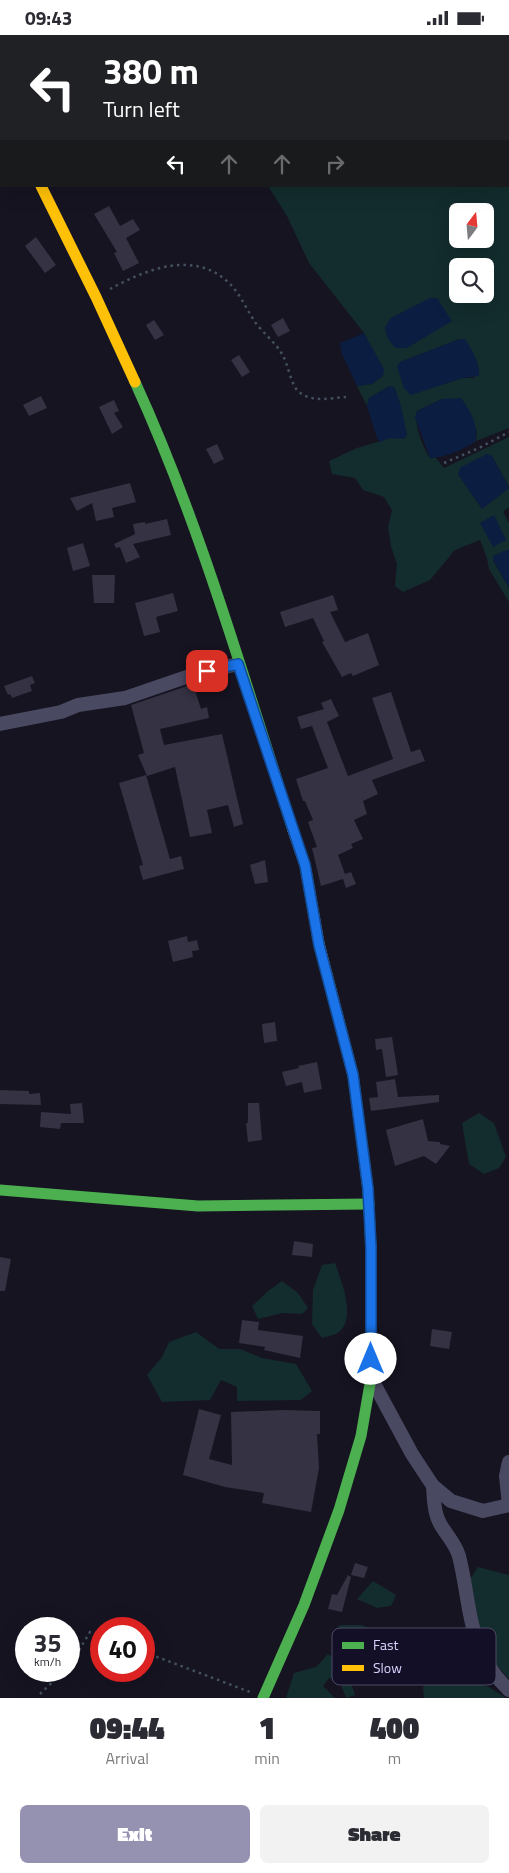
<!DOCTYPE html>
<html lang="en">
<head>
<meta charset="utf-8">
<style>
	:root { --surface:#fff; --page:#f2f2f3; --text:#2b2b33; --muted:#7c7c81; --accent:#9591b1 }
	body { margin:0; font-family:"Titillium Web",sans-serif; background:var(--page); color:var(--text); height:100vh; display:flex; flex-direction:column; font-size:19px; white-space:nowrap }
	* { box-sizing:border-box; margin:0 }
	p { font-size:16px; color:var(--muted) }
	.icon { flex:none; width:28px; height:28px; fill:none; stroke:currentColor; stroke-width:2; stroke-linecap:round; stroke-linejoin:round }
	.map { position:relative; height:1663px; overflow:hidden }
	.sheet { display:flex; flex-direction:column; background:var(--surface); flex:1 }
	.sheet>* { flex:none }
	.hud { position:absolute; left:0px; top:0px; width:510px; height:152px; box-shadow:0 5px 20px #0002; background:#202124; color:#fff; overflow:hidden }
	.needle { width:32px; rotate:16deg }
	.buttons { position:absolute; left:449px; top:168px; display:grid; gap:10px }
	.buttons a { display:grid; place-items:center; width:45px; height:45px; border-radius:8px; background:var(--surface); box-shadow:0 5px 20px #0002; font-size:25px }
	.speed { position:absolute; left:15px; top:1582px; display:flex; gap:10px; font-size:25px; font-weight:700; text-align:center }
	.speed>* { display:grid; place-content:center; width:65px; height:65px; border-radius:50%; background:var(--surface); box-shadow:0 5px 20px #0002; line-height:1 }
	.speed small { font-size:12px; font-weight:400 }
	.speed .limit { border:8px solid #d22; background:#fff; color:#111 }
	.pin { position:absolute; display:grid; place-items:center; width:42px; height:42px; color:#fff; margin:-21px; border-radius:10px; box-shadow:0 2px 8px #0006 }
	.me { position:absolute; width:55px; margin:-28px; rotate:0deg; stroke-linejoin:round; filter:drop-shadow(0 0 4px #0008) }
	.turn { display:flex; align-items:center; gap:18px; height:105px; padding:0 20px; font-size:22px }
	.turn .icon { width:65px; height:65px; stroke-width:2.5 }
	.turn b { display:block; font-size:35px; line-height:42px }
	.lanes { display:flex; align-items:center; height:48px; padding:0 20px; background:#0003; justify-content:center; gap:25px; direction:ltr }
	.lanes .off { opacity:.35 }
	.eta { display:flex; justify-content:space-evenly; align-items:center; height:85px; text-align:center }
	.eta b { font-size:30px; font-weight:800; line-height:35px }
	.action { display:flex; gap:10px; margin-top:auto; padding:10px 20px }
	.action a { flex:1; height:58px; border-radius:8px; background:var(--accent); color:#fff; font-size:20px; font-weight:800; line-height:58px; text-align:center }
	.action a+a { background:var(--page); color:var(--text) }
	.status { display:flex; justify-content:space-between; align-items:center; height:35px; padding:0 25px; background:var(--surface); direction:ltr }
	.status svg { height:14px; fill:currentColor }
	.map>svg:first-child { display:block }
	.green { fill:#132c2d; fill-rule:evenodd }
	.water { fill:#0b1e41 }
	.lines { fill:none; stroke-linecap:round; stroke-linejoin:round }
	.stream { stroke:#0b1e41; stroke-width:4 }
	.building { fill:#343243 }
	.path { stroke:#44505f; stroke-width:2.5; stroke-dasharray:2.5 4; stroke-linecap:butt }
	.street { stroke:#4a4962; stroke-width:14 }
	.fast { stroke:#4caf50; stroke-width:11 }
	.slow { stroke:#ffc107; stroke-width:11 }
	.route-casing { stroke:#114b97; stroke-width:12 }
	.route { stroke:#1a73e8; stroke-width:9 }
	.key { fill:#130f26; stroke:#4e4a67; stroke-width:1 }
	.key-label { font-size:14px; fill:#d9d4ff }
</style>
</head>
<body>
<div class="status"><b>09:43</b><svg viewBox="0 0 49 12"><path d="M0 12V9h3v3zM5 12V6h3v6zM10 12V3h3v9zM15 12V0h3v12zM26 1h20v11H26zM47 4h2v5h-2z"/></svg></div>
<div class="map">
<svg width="509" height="1663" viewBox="0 0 509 1663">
	<rect width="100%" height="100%" fill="#161421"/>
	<g class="green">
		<path d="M509 61V393L476 406 477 396 442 364 417 376C414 390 422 411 430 423H436L444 433 509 402V452L492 421 458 439 482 474 509 453V472L503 477 509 488V515L493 521V525L509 553V567L489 534 487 523 480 505 455 515 430 545 403 557 395 551 397 529 391 511 388 492 392 475 384 462 363 455 355 443 332 439 329 426 357 413 390 403V351L369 363 367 371 357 351 372 349 383 341 364 298 309 228 287 181 268 151H509ZM458 176H485V204H458ZM458 231H485V259H458ZM460 304H464L468 309 474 343H463L397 332 400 327Z"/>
		<path d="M479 1078 494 1088 506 1122 499 1133 484 1139 469 1129 462 1088Z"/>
		<path d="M335 1228C341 1245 356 1281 340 1296 337 1300 327 1301 322 1303L312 1289 313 1255 322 1230Z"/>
		<path d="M282 1246 298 1258 308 1273 302 1279 283 1278 258 1284 252 1271 268 1256Z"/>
		<path d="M196 1297 219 1314H240L262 1323 296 1329 312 1356 301 1365 237 1366V1352L221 1345 210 1365 162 1367 147 1340 162 1322 169 1307Z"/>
		<path d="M478 1532 509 1540V1644L493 1626 480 1595 470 1544Z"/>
		<path d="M373 1546 396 1560 391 1571 377 1573 357 1564Z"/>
		<path d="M340 1590H362L377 1597 383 1623 377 1632 341 1611 332 1601Z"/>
		<path d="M328 1619 346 1632 355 1660 346 1663 340 1647 329 1643 323 1651 335 1663H286L294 1638 316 1632Z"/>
		<path d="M436 1636 489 1652 506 1663H424L423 1652Z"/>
	</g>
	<g class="water">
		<path d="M430 263H437L452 286 407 313H395L387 302 385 292 391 283Z"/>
		<path d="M364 298 384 334 383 341 372 349 357 351 342 319 340 308Z"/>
		<path d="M460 304H465C471 313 481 329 479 341L463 343 411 360 404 353 397 332 400 327Z"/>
		<path d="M390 351 395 353 401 371 407 400 404 404 390 403 380 407 377 403 367 371 369 363Z"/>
		<path d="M461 363C471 376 478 390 476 406 464 414 445 423 430 423L415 383 417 376 442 364Z"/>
		<path d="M487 419 492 421 509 453 482 474 458 439 461 432Z"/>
		<path d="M494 480 506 505 493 512 480 488Z"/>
		<path d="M507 515H509V553L493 525V521Z"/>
	</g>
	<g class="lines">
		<g class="stream">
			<path d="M328 0 331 1"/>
			<path d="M387 0 391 1"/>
		</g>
	</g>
	<g class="building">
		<path d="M109 171 120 191 133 184 140 195 126 203 139 228 123 236 114 218 117 217 94 179Z"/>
		<path d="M36 202 56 230 45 238 25 211Z"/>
		<path d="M283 283 290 296 278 302 271 290Z"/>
		<path d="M154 285 164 300 155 305 146 290Z"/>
		<path d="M239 320 250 337 242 342 231 325Z"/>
		<path d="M41 361 47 373 29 381 23 370Z"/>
		<path d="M114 365 119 376 114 378 123 392 112 399 99 372Z"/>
		<path d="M217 409 224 424 214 429 206 414Z"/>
		<path d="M130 448 136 467 112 473 114 482 96 486 92 468 77 476 70 463Z"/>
		<path d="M167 484 171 500 133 509 140 522 126 528 120 512 116 513 114 509 135 499 133 489 145 487V489Z"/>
		<path d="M83 508 90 531 73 536 67 513Z"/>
		<path d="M92 540H115L114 568H94Z"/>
		<path d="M173 558 178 576 156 582 160 597 144 601 135 568Z"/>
		<path d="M333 560 338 575 330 577 345 607 368 598 379 630 353 641 351 638 342 642 322 607 324 606 313 583 285 592 280 577Z"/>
		<path d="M32 641 35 648 30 650 32 656 12 663 10 659 8 660 4 651Z"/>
		<path d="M193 649 201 674 207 672 209 683 160 694 164 710 222 699 243 789 234 792 228 770 207 775 212 798 190 802 175 732 147 741 138 720 144 718 131 670Z"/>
		<path d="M391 657 411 717 420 714 425 726 372 745 378 759 363 766 367 779 354 785 363 804 351 809 353 813 338 820 345 839 351 837 356 849 346 853 343 844 321 851 312 813 317 812 308 787 313 785 305 766H303L296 744 328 733 312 691 301 694 297 682 324 674 321 668 331 664 339 681 327 687 348 741 393 724 372 663Z"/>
		<path d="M146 740 170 824 181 821 184 834 143 845 139 831 143 830 119 748Z"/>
		<path d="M265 825 268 847 255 849 250 830Z"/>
		<path d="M187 901 188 907 197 905 199 915 192 916 193 922 173 927 168 906Z"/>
		<path d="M275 987 277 1006 264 1008 262 989Z"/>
		<path d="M392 1002 398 1040 386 1042 382 1014 376 1015 375 1004Z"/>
		<path d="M317 1027 322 1054 304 1058 302 1047 286 1051 282 1037 299 1033 298 1031Z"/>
		<path d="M395 1044 398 1062 439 1060V1067L371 1076 369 1063 378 1062 376 1047Z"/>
		<path d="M0 1055 29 1056V1059L40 1058 41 1070 0 1069Z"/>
		<path d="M82 1068 84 1088H61L60 1094 40 1092 41 1077 71 1079 70 1069Z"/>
		<path d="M248 1068H259L262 1105 248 1107 246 1088H248Z"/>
		<path d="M423 1084 428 1106 440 1107V1109L450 1111 436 1129 424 1121 395 1131 386 1095Z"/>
		<path d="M294 1206 313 1209 312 1222 292 1220Z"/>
		<path d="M0 1222 11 1224 5 1256H0Z"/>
		<path d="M242 1285 259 1287 258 1295 303 1301 300 1323 264 1315 265 1312 239 1308Z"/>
		<path d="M432 1294 452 1297 449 1314 430 1311Z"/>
		<path d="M199 1374 221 1380 209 1424 232 1430 231 1377 284 1375 320 1376V1399H317L319 1433 311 1477 262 1468 264 1458 225 1452 183 1440Z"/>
		<path d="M355 1528 368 1532 364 1543 351 1540Z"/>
		<path d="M348 1540 351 1542 342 1577 328 1574 332 1559 337 1560Z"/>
	</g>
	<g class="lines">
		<g class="path">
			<path d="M110 254C147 234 195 214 230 249 240 259 247 275 255 287 263 298 275 307 282 319 288 328 291 351 299 357 313 368 330 363 346 362"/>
			<path d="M444 428 479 413 509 397"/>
			<path d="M144 1617 250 1657"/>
			<path d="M69 1632 90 1597 101 1601"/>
			<path d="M40 1659 64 1636"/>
		</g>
		<g class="street">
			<path d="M0 76 1 78"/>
			<path d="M0 689 61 677 78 670 125 663 192 640 238 629"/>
			<path d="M371 1343 412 1419 433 1451 451 1466 483 1476 509 1470 506 1441 509 1427"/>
			<path d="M433 1451C434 1467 434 1482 444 1495 450 1504 456 1511 459 1521 472 1573 466 1615 509 1655"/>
		</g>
		<g class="fast">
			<path d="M355 0 358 1"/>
			<path d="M135 347C201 491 244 645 293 795"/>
			<path d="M0 1155 198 1171 369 1169"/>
			<path d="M263 1663 304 1570 339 1475 361 1401 371 1343V1213L368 1154 353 1040"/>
		</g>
		<g class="slow">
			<path d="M41 151 96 262 135 347"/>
			<path d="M293 795 305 830 319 909 353 1040"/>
		</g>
	</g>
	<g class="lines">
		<g class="route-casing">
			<path id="route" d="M207 636 238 629 305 830 319 910 353 1040 368 1154 371 1213V1324"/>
		</g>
		<use href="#route" class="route"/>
	</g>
	<rect x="332" y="1593" width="164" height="57" rx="8" class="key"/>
	<rect x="342" y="1607" width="22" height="7" fill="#4caf50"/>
	<rect x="342" y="1630" width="22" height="6" fill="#ffc107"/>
	<g class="key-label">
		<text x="373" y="1615">Fast</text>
		<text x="373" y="1638">Slow</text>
	</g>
</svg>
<div class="buttons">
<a><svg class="needle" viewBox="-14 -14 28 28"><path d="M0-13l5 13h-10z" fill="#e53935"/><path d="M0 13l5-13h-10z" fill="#7c7c81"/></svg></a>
<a><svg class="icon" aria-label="search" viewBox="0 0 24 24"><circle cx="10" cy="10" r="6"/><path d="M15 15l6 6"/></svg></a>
</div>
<div class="speed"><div>35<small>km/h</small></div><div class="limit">40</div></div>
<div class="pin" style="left:207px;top:636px;background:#d93025"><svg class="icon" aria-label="arrive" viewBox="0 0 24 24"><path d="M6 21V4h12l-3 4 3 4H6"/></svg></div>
<svg class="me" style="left:371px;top:1324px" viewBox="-20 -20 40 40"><circle r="19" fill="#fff"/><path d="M0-13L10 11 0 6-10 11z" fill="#1a73e8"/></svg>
<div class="hud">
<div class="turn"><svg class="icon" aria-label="left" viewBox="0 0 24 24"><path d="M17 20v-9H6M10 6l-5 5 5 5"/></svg><div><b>380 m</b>Turn left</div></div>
<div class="lanes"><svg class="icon" aria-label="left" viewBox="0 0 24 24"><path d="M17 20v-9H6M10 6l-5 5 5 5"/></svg><svg class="icon off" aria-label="ahead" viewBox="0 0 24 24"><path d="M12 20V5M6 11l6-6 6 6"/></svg><svg class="icon off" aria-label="ahead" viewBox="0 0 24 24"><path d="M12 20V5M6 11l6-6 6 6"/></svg><svg class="icon off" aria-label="right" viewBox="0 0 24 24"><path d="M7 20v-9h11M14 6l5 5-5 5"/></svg></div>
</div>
</div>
<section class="sheet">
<div class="eta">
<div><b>09:44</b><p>Arrival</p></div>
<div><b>1</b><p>min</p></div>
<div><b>400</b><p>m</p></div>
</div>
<div class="action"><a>Exit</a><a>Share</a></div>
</section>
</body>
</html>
